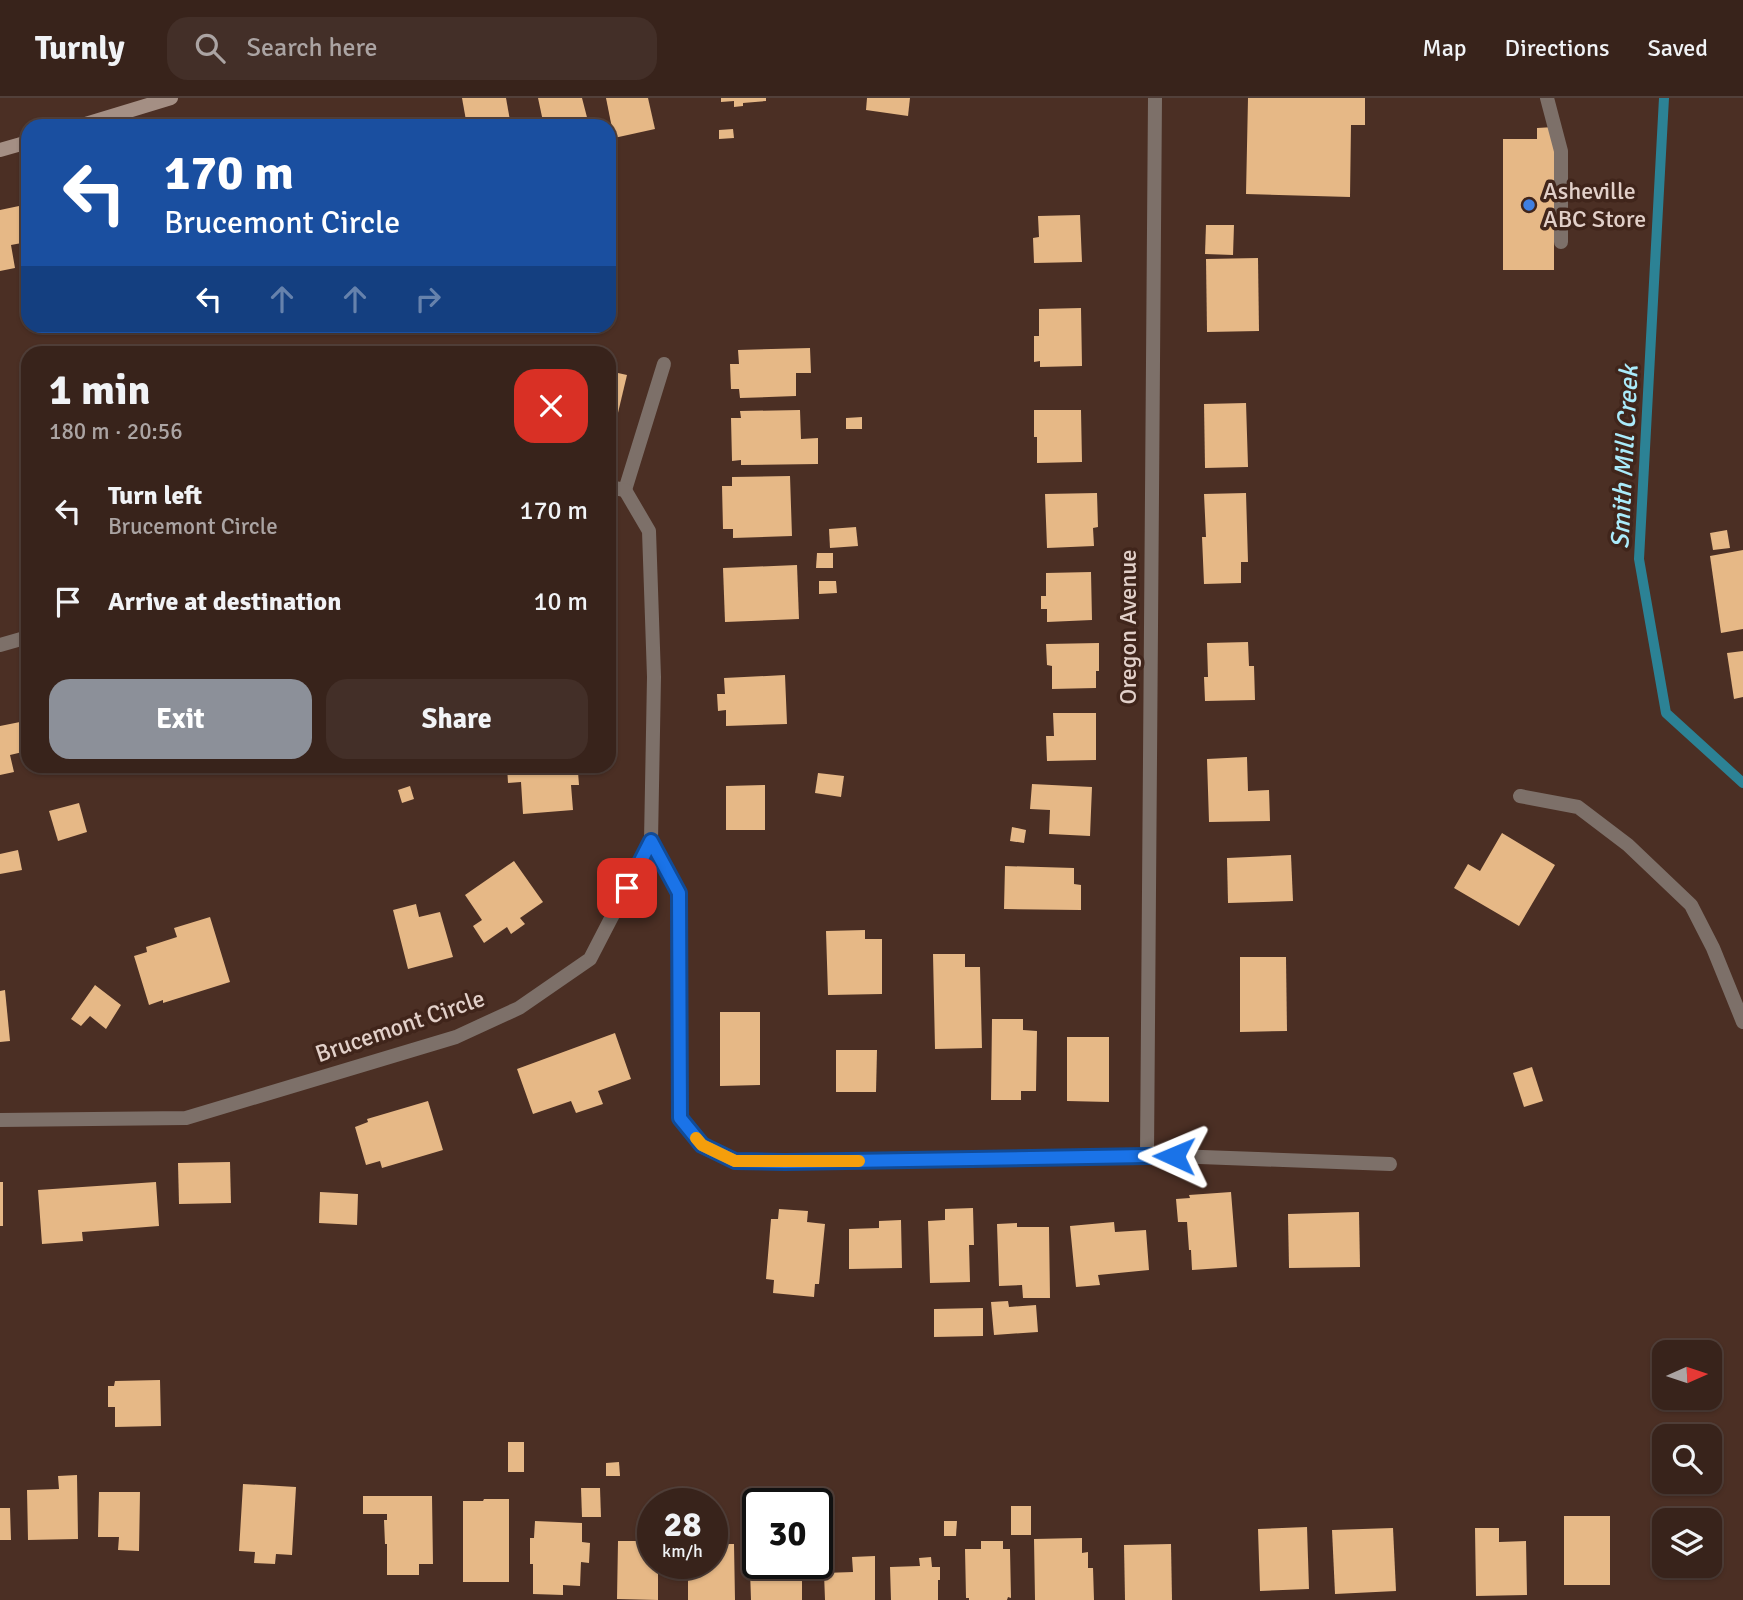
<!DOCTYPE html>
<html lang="en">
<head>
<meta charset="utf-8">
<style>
	:root { --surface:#38231b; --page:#432f28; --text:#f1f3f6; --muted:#aba4a3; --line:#52403a; --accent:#8c9099 }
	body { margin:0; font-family:Signika,sans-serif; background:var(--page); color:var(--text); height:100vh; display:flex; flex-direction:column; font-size:26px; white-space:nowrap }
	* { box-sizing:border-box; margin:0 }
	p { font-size:23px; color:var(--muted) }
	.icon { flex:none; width:38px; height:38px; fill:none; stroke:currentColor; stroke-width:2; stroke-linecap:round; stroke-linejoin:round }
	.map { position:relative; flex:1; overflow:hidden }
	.side { position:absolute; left:21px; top:248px; width:595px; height:427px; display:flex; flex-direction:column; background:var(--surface); border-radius:21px; box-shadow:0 2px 5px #0004,0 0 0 2px var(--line) }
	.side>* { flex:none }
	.guide { position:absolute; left:21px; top:21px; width:595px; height:214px; border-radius:21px; box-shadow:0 2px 5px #0004,0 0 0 2px var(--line); background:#1a4fa0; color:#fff; overflow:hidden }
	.needle { width:46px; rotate:87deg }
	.tools { position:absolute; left:1652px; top:1242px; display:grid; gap:14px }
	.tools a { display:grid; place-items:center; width:70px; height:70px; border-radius:14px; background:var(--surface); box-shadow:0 2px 5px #0004,0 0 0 2px var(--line); font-size:35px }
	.speed { position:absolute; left:637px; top:1390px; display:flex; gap:14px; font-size:35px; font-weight:700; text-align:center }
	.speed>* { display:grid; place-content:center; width:91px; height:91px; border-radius:50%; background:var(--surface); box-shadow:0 2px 5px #0004,0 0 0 2px var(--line); line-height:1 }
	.speed small { font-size:18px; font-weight:400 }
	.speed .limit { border:4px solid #111; border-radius:10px; background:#fff; color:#111 }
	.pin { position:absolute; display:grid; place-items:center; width:60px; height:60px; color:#fff; margin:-30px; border-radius:14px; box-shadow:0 4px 10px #0006 }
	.me { position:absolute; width:77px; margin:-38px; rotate:271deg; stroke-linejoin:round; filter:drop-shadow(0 0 5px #0008) }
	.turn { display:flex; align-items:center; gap:24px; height:147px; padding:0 28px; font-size:32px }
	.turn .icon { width:91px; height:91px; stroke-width:2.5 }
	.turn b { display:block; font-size:49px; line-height:60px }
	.lanes { display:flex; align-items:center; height:66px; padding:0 28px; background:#0003; justify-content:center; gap:35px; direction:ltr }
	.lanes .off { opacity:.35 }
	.round { display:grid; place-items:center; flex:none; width:74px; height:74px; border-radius:21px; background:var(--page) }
	.head { display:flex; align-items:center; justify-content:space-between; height:119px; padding:0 28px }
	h1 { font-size:42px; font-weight:700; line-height:52px }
	.cta { display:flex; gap:14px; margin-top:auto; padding:14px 28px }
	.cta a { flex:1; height:80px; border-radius:21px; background:var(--accent); color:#fff; font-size:28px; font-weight:700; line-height:80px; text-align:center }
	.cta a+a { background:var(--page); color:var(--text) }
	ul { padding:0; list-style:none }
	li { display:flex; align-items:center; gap:21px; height:91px; padding:0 28px }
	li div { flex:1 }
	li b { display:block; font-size:26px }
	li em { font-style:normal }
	header { display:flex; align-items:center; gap:42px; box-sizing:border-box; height:98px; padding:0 35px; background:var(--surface); border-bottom:2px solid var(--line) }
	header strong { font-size:33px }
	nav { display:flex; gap:38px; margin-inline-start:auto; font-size:24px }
	.search { width:490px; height:63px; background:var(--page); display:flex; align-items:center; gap:18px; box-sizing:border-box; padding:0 24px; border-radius:21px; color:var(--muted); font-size:26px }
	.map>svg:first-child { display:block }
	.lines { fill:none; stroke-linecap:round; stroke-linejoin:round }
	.stream { stroke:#2c8295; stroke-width:10 }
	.building { fill:#e6b886 }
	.lane { stroke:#7d7069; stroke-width:14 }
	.street { stroke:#7d7069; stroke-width:14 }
	.secondary { stroke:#a48f84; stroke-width:14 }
	.route-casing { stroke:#114b97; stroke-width:18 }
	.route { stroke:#1a73e8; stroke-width:12 }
	.slow { stroke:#f59e0b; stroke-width:12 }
	.shop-dot { fill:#3f7fe0; stroke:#40251b; stroke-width:2.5 }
	.labels { text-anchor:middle; stroke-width:7; stroke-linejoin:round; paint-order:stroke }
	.poi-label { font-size:24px; fill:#e2d0c9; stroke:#40251b; text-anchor:start }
	.street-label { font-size:24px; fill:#e2d0c9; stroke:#40251b }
	.water-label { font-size:26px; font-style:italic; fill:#aaebfb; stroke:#40251b }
</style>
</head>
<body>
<header>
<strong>Turnly</strong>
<div class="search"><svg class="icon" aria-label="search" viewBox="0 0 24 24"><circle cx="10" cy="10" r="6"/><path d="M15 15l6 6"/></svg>Search here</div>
<nav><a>Map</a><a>Directions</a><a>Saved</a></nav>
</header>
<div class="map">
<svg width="1743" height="1502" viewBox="0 0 1743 1502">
	<rect width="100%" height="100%" fill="#4b2f24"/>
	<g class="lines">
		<path class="stream" d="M1664 0 1639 461 1666 615 1743 685"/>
	</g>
	<g class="building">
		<path d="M462 0H506L511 28H467Z"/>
		<path d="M538 0H582L589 27 563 28 562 25 544 28Z"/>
		<path d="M606 0H648L655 31 614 40Z"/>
		<path d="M721 0H766V3L743 5V8L734 9V3L721 4Z"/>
		<path d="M867 0H910L908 18 866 12Z"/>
		<path d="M1248 0H1365V27H1351L1350 99 1246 96Z"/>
		<path d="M1554 29V172H1503V41H1537V30Z"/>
		<path d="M733 31 734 40 719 41V32Z"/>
		<path d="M19 108 27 144 11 147 15 170 0 173V112Z"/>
		<path d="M1080 117 1082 164 1034 165 1033 140 1039 139 1038 118Z"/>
		<path d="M1206 127H1234L1233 157 1205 156Z"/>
		<path d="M1258 160 1259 233 1207 234 1206 161Z"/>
		<path d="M1081 210 1082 268 1040 269V263L1034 264V238H1039V211Z"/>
		<path d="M810 250 811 275H796V298L740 300 739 291H731L730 266H739L738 252Z"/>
		<path d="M609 273 627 277 617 319 609 317Z"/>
		<path d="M1246 305 1248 369 1205 370 1204 306Z"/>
		<path d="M800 312 801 341 818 340V366L741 367V362L732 363 731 320H741L740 313Z"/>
		<path d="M1034 312H1081L1082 364 1037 365V339H1034Z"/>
		<path d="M862 319V331H846V320Z"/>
		<path d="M790 378 792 438 733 440V431H723L722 388H732V379Z"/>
		<path d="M1097 395 1098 429 1093 430 1094 448 1047 450 1045 396Z"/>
		<path d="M1246 395 1248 464H1241V485L1204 486 1202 439H1206L1204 396Z"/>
		<path d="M856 429 858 448 830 450 829 431Z"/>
		<path d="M1727 432 1730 450 1713 452 1710 435Z"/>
		<path d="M1743 452V531L1721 535 1710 458Z"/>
		<path d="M817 455H833V470H816Z"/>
		<path d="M797 467 799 521 725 524 723 470Z"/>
		<path d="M1091 474 1092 522 1047 524V511H1041V498H1046V475Z"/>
		<path d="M819 483H836L837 495 819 496Z"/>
		<path d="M1248 544 1249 568H1254L1255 602 1205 603 1204 579H1208L1207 545Z"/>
		<path d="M1099 545V573H1096V590L1052 591V568L1047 567 1046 546Z"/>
		<path d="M1743 553V599L1734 601 1727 555Z"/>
		<path d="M785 577 787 626 726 628V612L718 613 717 596H725L724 580Z"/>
		<path d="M1053 615H1096V662L1047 663 1046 638H1054Z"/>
		<path d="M20 624 27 653 10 657 14 674 0 677V628Z"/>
		<path d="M1247 659 1248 693 1269 692 1270 723 1209 724 1207 661Z"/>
		<path d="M126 668H156V669L128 677Z"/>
		<path d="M507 668H570V675L578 674 579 687H571L573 712 523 716 521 684 508 685Z"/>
		<path d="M818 675 844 678 841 699 815 695Z"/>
		<path d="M1032 686 1092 689 1090 738 1049 736 1050 712 1030 711Z"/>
		<path d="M765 687V732H726V688Z"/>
		<path d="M410 688 414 701 402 705 398 692Z"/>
		<path d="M79 705 87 734 58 743 49 713Z"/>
		<path d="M1012 729 1026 732 1024 745 1010 743Z"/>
		<path d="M1502 735 1555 767 1519 828 1454 790 1468 766 1480 773Z"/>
		<path d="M18 752 22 772 0 776V756Z"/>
		<path d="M1291 757 1293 803 1228 805 1227 760Z"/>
		<path d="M514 763 543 804 520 820 525 826 511 836 507 829 484 845 473 828 482 822 465 797Z"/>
		<path d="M1005 768 1074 770V786L1081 787V812L1004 811Z"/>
		<path d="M416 806 419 819 440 814 453 859 408 871 393 812Z"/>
		<path d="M210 819 230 884 163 905V902L149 907 134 858 147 854 146 849 177 839 174 830Z"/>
		<path d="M865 832V841H882V896L828 897 826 833Z"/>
		<path d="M933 856H965V869H980L982 950 935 951Z"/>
		<path d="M1240 859H1286L1287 933 1240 934Z"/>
		<path d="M95 887 121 907 106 931 90 918 81 928 71 921Z"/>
		<path d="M5 892 10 943 0 944V893Z"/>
		<path d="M720 914H760V987L720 988Z"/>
		<path d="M992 921H1023V932L1037 933 1036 993H1021V1002H991Z"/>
		<path d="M615 935 631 981 598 993 603 1006 576 1015 571 1003 533 1016 517 971Z"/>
		<path d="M1067 939H1109V1004L1067 1003Z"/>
		<path d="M836 952H877L876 994H836Z"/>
		<path d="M1532 969 1543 1003 1524 1009 1513 975Z"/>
		<path d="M428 1003 443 1052 382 1070 380 1063 366 1067 355 1029 368 1024 367 1021Z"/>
		<path d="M230 1064 231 1105 179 1106 178 1065Z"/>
		<rect x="0" y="1084" width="3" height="44"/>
		<path d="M156 1084 159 1128 82 1134 83 1143 42 1146 38 1092Z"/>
		<path d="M320 1094 358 1096 357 1127 319 1125Z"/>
		<path d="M1231 1094 1237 1169 1192 1172 1191 1152H1189L1187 1124H1178L1176 1101 1190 1100 1189 1097Z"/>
		<path d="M973 1110 974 1147H969L970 1184 930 1185 928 1123 945 1122V1111Z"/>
		<path d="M779 1111 808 1113 807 1124 825 1126 819 1186H815L814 1199 773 1195 774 1182 766 1181 771 1121H778Z"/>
		<path d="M1359 1114 1360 1169 1289 1170 1288 1116Z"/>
		<path d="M901 1122 902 1170 849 1171V1131L879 1130V1123Z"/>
		<path d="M1114 1124 1115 1134 1146 1132 1149 1172 1098 1177 1100 1187 1076 1189 1070 1128Z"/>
		<path d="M1017 1125V1129H1049L1050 1200H1023L1022 1187 999 1188 997 1126Z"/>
		<path d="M1008 1203 1009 1209 1036 1207 1038 1234 994 1237 991 1204Z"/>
		<path d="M983 1210V1238L934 1239V1211Z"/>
		<path d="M160 1282 161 1328 115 1329V1309H108V1288H114L115 1283Z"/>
		<rect x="508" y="1344" width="16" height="30"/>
		<path d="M619 1364 620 1378H606V1365Z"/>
		<path d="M77 1377 78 1441 28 1442 27 1392 59 1391 58 1378Z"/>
		<path d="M243 1386 296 1389 292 1457 276 1456 275 1466 254 1465 255 1454 239 1453Z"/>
		<path d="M581 1390H600L601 1419H582Z"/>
		<path d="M99 1394H140L139 1453 118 1452 119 1439H98Z"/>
		<path d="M363 1398H432L433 1466H419V1477H387V1446H385L384 1422H387V1416H363Z"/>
		<rect x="671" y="1399" width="19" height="6"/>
		<path d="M484 1401H509V1484H463V1403H483Z"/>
		<rect x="1011" y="1408" width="20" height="29"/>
		<path d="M0 1410H10L11 1442H0Z"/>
		<rect x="1564" y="1418" width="46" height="69"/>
		<path d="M535 1423 582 1425V1444L590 1445 589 1465 581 1464 580 1488 563 1487V1497L533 1496V1466H530V1440H534Z"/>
		<path d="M944 1423H957L956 1438H944Z"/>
		<path d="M1307 1429 1309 1491 1260 1493 1258 1431Z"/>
		<path d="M1393 1430 1396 1493 1335 1496 1332 1432Z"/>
		<path d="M1475 1430H1499V1444L1526 1443 1527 1497 1476 1498Z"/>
		<path d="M712 1433H715V1446H734L735 1502H688V1478H684V1465H712Z"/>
		<path d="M1082 1440V1455L1088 1454V1470H1093L1094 1502H1035L1034 1441Z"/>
		<path d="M758 1441V1465H802V1502H751L749 1442Z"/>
		<path d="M618 1443H653V1465H658V1502L617 1501Z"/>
		<path d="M981 1443H1003V1451H1010L1011 1500 1008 1499 1007 1502H969V1500H966L965 1451H981Z"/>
		<path d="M1171 1446 1172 1502H1125L1124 1447Z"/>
		<path d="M875 1458V1502H825L824 1475 853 1474 852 1459Z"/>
		<path d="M931 1459 932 1469H940V1482H938V1502H891L890 1469 920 1468 919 1460Z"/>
	</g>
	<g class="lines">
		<g class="lane">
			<path d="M1547 0 1561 53V144"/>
			<path d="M1520 698 1578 709 1628 747 1691 807 1713 850 1743 924"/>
		</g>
		<g class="street">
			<path d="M609 389 625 392"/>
			<path d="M625 392 664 266"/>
			<path d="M0 547 28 539"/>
			<path d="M651 743 679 795 680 1020 702 1047 735 1063 785 1064 1147 1057 1390 1066"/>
			<path d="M0 1022 186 1020 456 939 519 910 590 861 651 743 654 579 649 433 625 392"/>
			<path d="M1147 1057 1155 0"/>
		</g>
		<g class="secondary">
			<path d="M79 28 171 0"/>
			<path d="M0 52 28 44"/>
		</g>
	</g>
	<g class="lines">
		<g class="route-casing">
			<path id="route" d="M627 790 651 743 679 795 680 1020 702 1047 735 1063 785 1064 1147 1058H1174"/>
		</g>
		<use href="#route" class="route"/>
		<path class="slow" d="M696 1040 702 1047 735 1063H859"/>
	</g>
	<circle class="shop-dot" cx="1529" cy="107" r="7"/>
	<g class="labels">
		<g class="poi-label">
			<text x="1543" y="101">Asheville<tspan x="1543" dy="28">ABC Store</tspan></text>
		</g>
		<g class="street-label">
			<text transform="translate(1128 529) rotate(-90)" y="8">Oregon Avenue</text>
			<text transform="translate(400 928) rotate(-19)" y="8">Brucemont Circle</text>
		</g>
		<g class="water-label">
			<text transform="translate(1624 359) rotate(-87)" y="9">Smith Mill Creek</text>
		</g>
	</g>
</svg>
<div class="tools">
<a><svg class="needle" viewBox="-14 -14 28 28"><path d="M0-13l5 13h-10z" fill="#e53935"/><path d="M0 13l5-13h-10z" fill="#aba4a3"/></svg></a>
<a><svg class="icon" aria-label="search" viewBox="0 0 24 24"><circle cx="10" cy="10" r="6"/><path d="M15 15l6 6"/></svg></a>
<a><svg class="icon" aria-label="layers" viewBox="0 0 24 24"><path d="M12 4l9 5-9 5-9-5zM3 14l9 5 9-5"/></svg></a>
</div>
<div class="speed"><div>28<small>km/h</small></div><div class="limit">30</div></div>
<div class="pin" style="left:627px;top:790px;background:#d93025"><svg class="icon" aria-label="arrive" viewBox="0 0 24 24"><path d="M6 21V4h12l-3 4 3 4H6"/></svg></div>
<svg class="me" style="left:1174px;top:1058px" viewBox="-20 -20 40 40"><path d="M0-17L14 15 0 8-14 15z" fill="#1a73e8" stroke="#fff" stroke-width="4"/></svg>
<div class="guide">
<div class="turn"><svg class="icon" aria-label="left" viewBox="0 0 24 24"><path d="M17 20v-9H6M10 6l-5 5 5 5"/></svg><div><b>170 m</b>Brucemont Circle</div></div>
<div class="lanes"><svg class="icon" aria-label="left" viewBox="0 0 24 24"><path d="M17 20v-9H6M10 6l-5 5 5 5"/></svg><svg class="icon off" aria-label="ahead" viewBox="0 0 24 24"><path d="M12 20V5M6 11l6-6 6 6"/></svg><svg class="icon off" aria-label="ahead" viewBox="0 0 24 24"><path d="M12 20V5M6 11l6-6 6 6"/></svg><svg class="icon off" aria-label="right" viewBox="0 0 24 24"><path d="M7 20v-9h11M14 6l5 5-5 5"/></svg></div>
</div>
<section class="side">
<div class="head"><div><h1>1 min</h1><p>180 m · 20:56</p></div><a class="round" style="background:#d93025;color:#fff"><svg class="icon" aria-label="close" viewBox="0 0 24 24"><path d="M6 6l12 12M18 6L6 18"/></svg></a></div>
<ul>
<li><svg class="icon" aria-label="left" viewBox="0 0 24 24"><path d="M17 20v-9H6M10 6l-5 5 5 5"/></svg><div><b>Turn left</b><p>Brucemont Circle</p></div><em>170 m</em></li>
<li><svg class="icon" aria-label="arrive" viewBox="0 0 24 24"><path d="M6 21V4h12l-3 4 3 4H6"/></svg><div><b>Arrive at destination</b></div><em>10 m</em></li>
</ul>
<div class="cta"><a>Exit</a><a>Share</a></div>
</section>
</div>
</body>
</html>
